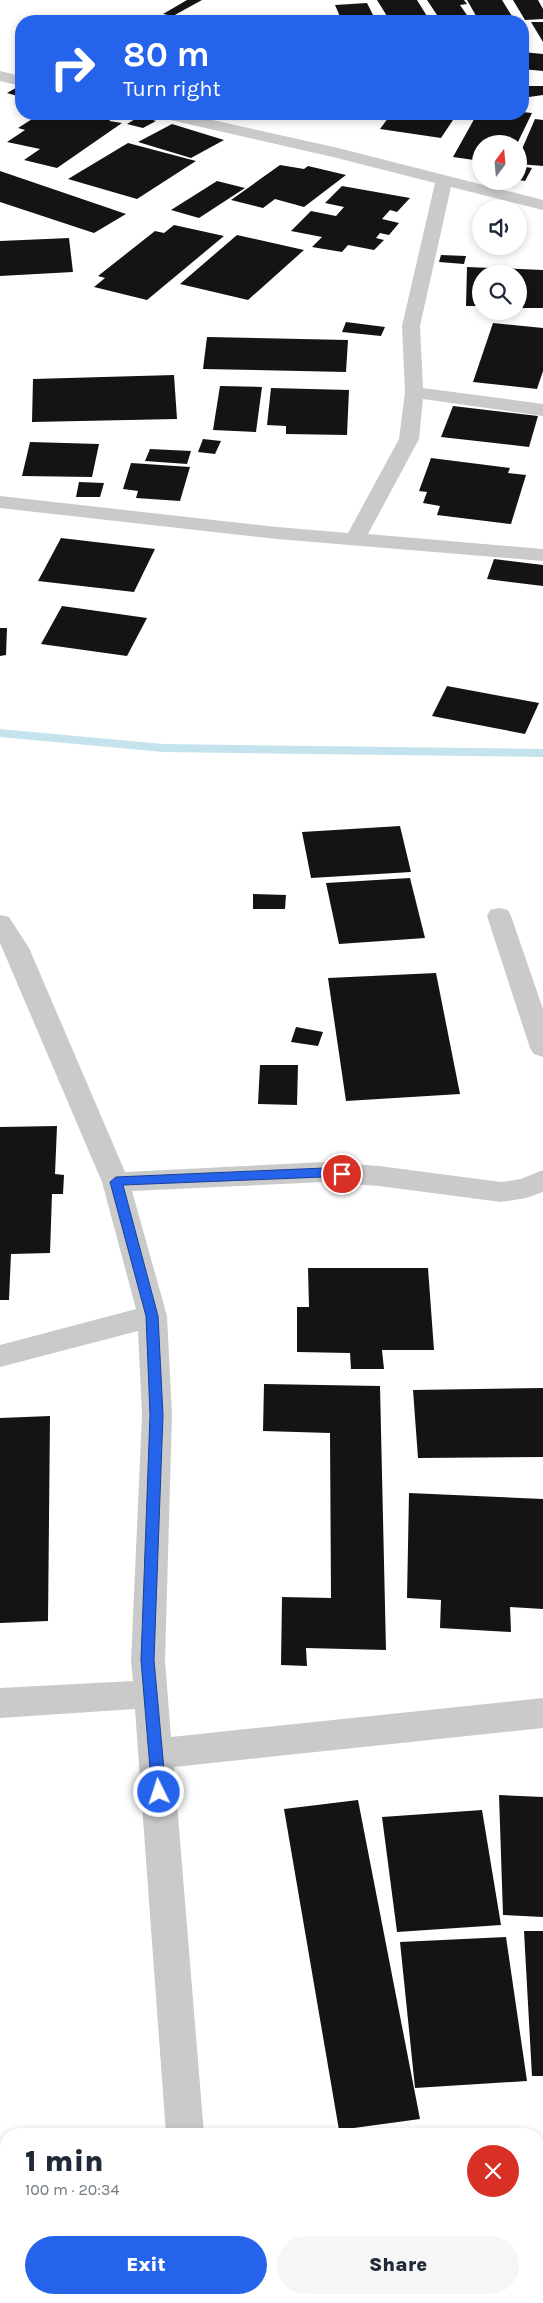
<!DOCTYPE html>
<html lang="en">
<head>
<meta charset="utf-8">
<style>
	:root { --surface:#fff; --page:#f6f6f7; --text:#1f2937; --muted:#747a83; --accent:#2563eb }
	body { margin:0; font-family:Karla,sans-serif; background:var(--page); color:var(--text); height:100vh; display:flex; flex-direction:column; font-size:19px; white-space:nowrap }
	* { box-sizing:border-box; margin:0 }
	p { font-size:16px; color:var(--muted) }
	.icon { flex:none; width:28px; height:28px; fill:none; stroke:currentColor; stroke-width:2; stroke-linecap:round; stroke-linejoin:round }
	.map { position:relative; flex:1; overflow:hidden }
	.details { position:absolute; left:0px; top:2128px; width:544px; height:176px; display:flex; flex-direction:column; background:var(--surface); border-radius:20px 20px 0 0; box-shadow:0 2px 8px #0003 }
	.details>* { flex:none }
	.hud { position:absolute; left:15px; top:15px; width:514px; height:105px; border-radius:20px; box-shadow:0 2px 8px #0003; background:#2563eb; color:#fff; overflow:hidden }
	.needle { width:32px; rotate:16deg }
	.controls { position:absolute; left:472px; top:135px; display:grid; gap:10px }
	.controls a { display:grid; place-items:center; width:55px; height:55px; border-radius:50%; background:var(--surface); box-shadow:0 2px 8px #0003; font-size:25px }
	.pin { position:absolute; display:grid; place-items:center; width:42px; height:42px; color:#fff; margin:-21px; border:2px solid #fff; border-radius:50%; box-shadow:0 1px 5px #0007 }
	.me { position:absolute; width:55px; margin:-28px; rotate:356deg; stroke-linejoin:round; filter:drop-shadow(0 0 4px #0008) }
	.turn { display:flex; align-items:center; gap:18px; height:105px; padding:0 25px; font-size:22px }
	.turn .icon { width:65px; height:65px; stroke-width:2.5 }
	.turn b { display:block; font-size:35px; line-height:42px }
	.round { display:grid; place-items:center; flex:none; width:52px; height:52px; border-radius:26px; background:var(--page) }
	.overview { display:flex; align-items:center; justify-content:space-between; height:85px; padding:0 25px }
	h1 { font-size:30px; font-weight:800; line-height:38px }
	.cta { display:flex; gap:10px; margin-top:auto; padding:10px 25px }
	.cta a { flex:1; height:58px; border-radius:30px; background:var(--accent); color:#fff; font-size:20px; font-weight:800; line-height:58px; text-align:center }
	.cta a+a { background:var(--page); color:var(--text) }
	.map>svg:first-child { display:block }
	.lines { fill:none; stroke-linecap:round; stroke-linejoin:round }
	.stream { fill:#c4e3ed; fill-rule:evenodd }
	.building { fill:#141414 }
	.minor { fill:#cacaca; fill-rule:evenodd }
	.route { fill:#2563eb; stroke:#184099 }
</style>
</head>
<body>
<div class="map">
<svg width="543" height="2303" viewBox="0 0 543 2303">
	<rect width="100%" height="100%" fill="#fff"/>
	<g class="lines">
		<path class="stream" d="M0 729 163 744 543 749V757L163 752 0 737Z"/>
	</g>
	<g class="building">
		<path d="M187 0H202L173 16 163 14Z"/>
		<path d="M377 0H417L430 21H390Z"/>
		<path d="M427 0H464L467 4 460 5 471 21H441Z"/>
		<path d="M467 0H502L515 21H479Z"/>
		<path d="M513 0H538L543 9V19L525 20Z"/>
		<path d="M367 3 376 21H342L335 5Z"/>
		<path d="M531 22H543V42Z"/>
		<path d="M522 52 543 54V71L522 69Z"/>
		<path d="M522 75H526L529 86H543V95L522 98Z"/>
		<path d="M21 85V97L7 93Z"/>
		<path d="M522 112 532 113 517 144H481V161L453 157 477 114Z"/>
		<path d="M40 114 52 116 56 114H119L109 121 122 123 57 168 24 160 40 149 7 142 25 130 18 128Z"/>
		<path d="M391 114H457L441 138 380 129Z"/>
		<path d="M140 116 156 121 143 128 127 124Z"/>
		<path d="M535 119 543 120V166L519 164V156Z"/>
		<path d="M172 124 224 140 191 158 138 142Z"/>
		<path d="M128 143 196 161 137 199 68 179Z"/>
		<path d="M280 165 304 169 308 166 346 175 304 207 275 199 263 208 231 200Z"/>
		<path d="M519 166 532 168 525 181 519 180Z"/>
		<path d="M0 171 126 214 94 233 0 202Z"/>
		<path d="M217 181 245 188 199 218 171 210Z"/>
		<path d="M342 186 410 198 397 212 390 210 382 219 399 223 389 235 380 233 376 238 384 240 374 250 348 245 342 252 312 247 322 237 291 231 311 211 336 216 344 207 325 203Z"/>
		<path d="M174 225 224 236 147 300 94 287 105 278 98 276 155 231 164 233Z"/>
		<path d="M237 235 304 250 248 300 180 284Z"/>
		<path d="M69 238 73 272 0 276V241Z"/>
		<path d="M441 255 466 256 464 264 439 262Z"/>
		<path d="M467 267 543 270V308H519V274H481V306H466Z"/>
		<path d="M346 322 385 327 381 336 342 332Z"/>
		<path d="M493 323 543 328V371L537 389 473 382Z"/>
		<path d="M207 337 348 340 346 372 203 369Z"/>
		<path d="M174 375 177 419 32 422 33 379Z"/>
		<path d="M220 386 262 387 256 432 213 430Z"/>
		<path d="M271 388 349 390 347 435 286 434V426L267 425Z"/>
		<path d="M453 406 538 416 529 447 441 437Z"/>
		<path d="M203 439 221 441 215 454 198 452Z"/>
		<path d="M30 442 99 444 92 477 22 476Z"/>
		<path d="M150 449 191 451 187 464 145 461Z"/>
		<path d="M431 458 510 468 508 473 526 475 511 524 437 515 440 506 423 503 427 492 419 491Z"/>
		<path d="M131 463 190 467 180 501 136 498 138 491 123 489Z"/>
		<path d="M79 482 104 483 100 497H76Z"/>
		<path d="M61 538 155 549 134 592 38 581Z"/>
		<path d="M494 559 543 565V586L487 579Z"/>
		<path d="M62 606 147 618 127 656 41 644Z"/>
		<path d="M0 628H7L6 655 0 656Z"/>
		<path d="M447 686 539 703 525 734 432 716Z"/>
		<path d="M400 826 411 872 311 878 302 832Z"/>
		<path d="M410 878 425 938 339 944 326 883Z"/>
		<path d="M253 894 286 895 285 909H253Z"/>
		<path d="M436 973 460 1094 346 1101 328 978Z"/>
		<path d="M296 1027 323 1032 318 1046 291 1042Z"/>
		<path d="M260 1065H298L297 1105 258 1104Z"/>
		<path d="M57 1126 55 1174 64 1175 63 1194H52L50 1253 11 1254 9 1300H0V1127Z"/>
		<path d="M308 1268H428L434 1350H382L384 1369H351L350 1353 297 1352V1307H309Z"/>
		<path d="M264 1384 380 1386 386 1650 306 1648 307 1666 281 1665 282 1597 331 1598 330 1433 263 1431Z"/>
		<path d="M543 1388V1457L418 1458 413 1390Z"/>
		<path d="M50 1416 48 1621 0 1623V1418Z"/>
		<path d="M409 1493 543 1499V1609L510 1607 511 1632 440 1628 441 1600 407 1598Z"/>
		<path d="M499 1795 543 1797V1917L503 1915Z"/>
		<path d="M358 1800 420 2119 339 2130 284 1809Z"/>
		<path d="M482 1810 501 1925 397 1932 382 1817Z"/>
		<path d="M524 1931H543V2076H532Z"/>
		<path d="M506 1937 527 2081 415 2088 400 1942Z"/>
		<path d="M543 2297V2303H480V2302Z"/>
	</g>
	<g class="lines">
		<g class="minor">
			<path d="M0 71 21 76V86L0 81Z"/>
			<path d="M158 114H186L338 148 543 200V210L451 187 420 326 423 388 543 404V416L423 399 419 439 368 534 543 549V561L277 539 0 508V496L277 527 348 533 399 439 405 392 402 326 435 183 337 158 166 119 160 117Z"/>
			<path d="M499 908 508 910 511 916 543 1009V1057L534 1054 530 1048 487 916 490 910Z"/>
			<path d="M0 915 9 917 29 948 125 1172 324 1162 379 1166 501 1182 521 1179 543 1170V1192L526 1198 501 1202 379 1186 324 1182 132 1191 167 1316 172 1415 165 1661 171 1737 543 1698V1728L174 1767 204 2134H166L135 1709 0 1718V1688L133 1681 131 1661 142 1415 138 1331 0 1367V1345L136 1309 102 1182 0 943Z"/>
			<path d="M543 2151V2189L538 2190V2152Z"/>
			<rect x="182" y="2298" width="40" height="5"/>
		</g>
	</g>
	<path class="route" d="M324 1168 342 1170 348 1174 342 1178 324 1177 123 1185 158 1316 163 1415 154 1660 166 1792 164 1797 159 1798 154 1797 152 1792 141 1660 150 1415 146 1316 110 1182 116 1177Z"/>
</svg>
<div class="controls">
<a><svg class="needle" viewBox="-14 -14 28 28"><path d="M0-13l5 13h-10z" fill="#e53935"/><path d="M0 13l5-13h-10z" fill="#747a83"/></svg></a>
<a><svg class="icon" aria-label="sound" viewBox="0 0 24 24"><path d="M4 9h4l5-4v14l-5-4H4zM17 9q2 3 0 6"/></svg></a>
<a><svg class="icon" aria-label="search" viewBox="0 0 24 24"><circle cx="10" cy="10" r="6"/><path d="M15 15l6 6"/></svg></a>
</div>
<div class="pin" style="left:342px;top:1174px;background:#d93025"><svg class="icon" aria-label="arrive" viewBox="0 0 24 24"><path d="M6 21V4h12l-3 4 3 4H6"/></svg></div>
<svg class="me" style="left:159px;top:1792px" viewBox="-20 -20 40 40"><circle r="17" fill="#2563eb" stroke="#fff" stroke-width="3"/><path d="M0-11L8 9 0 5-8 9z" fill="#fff"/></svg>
<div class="hud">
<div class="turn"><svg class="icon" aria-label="right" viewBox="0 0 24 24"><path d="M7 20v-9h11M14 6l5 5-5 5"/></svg><div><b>80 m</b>Turn right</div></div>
</div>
<section class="details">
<div class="overview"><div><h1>1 min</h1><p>100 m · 20:34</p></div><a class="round" style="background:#d93025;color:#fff"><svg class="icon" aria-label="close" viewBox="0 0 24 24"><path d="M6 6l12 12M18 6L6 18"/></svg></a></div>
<div class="cta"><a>Exit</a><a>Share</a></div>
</section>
</div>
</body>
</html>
